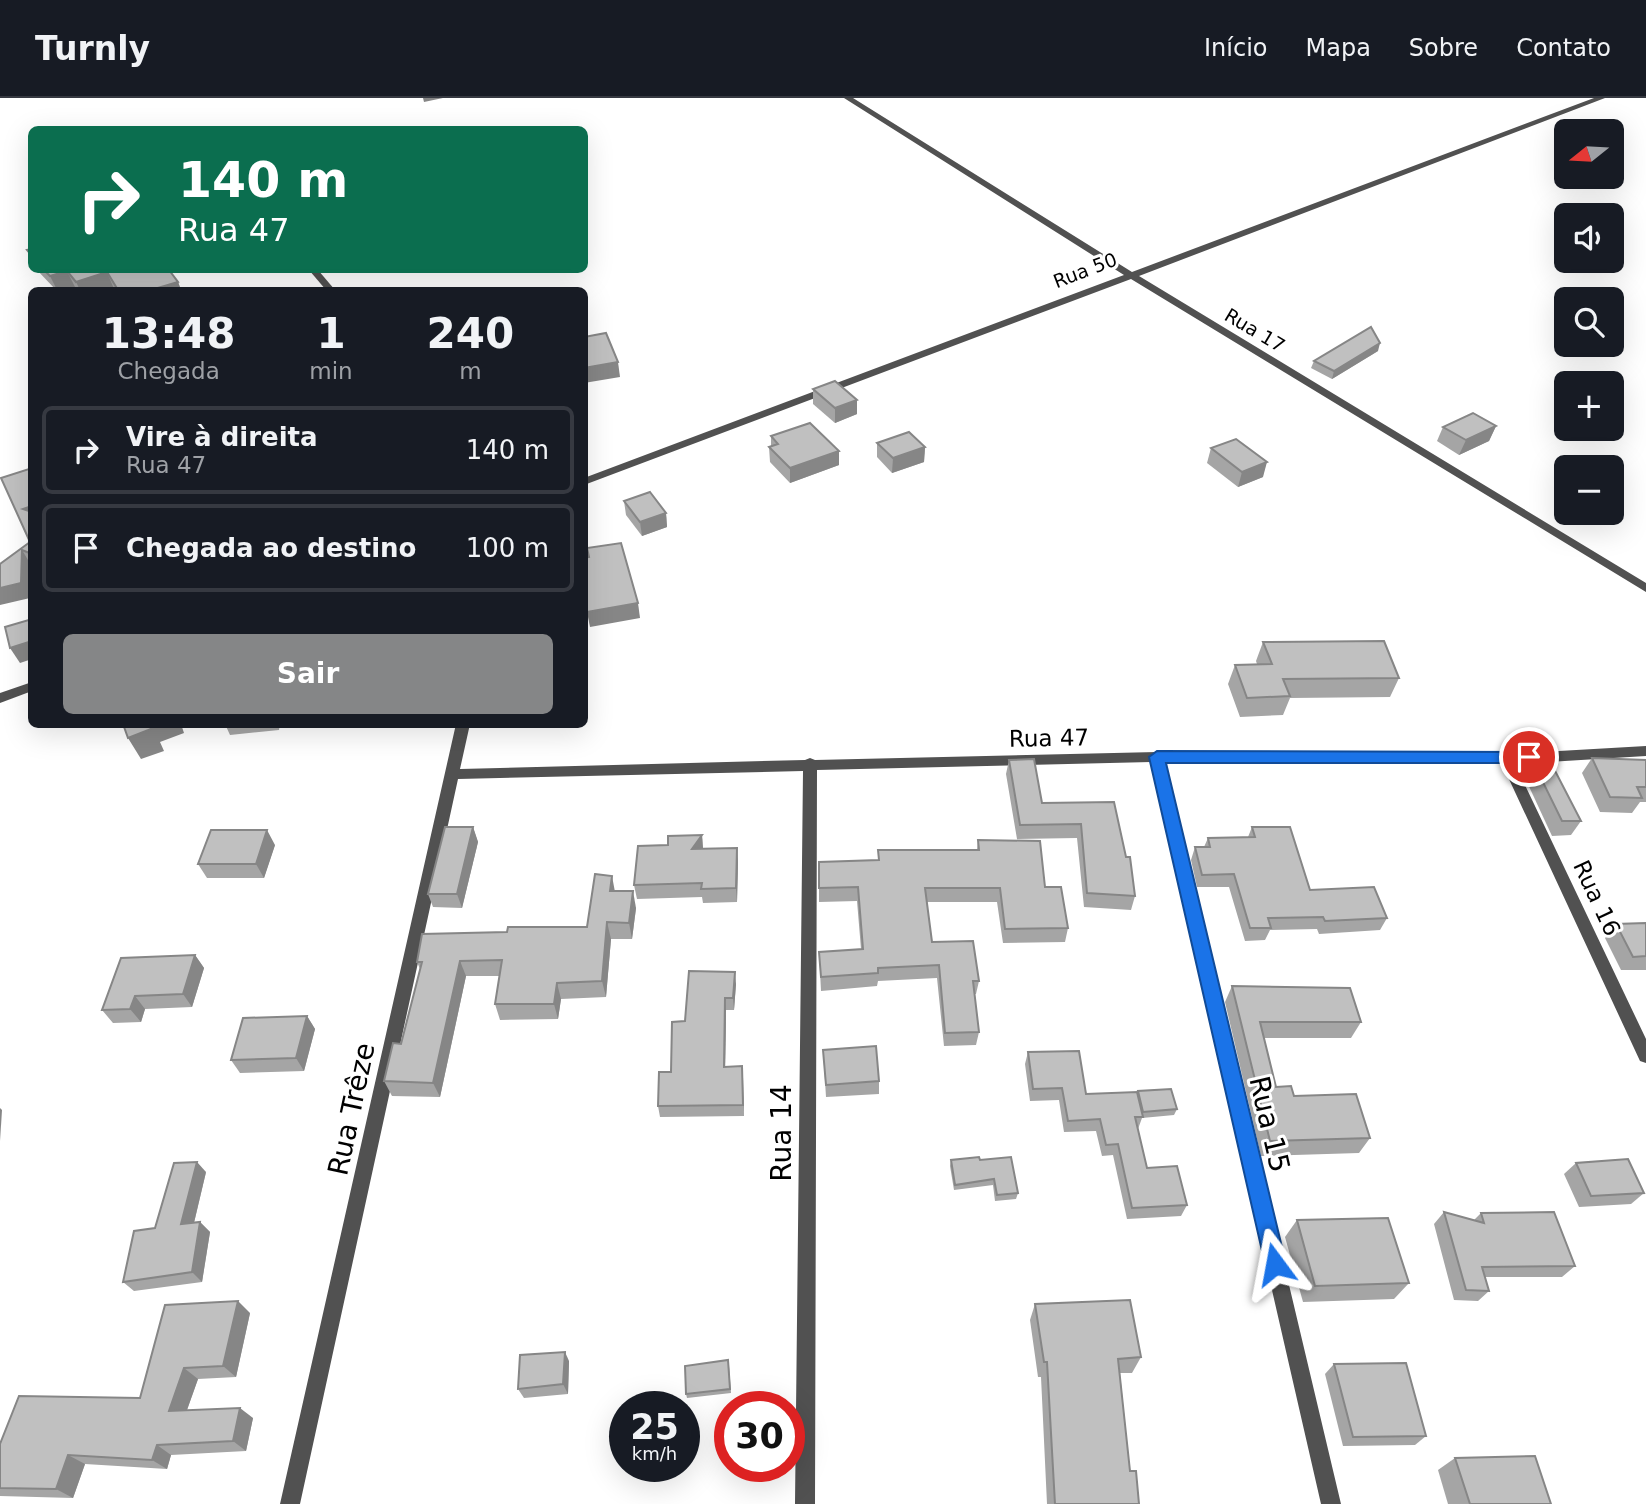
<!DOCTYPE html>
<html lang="pt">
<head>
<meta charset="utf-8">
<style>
	:root { --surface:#171b24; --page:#242831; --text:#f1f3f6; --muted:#9ea1a6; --line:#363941; --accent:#858687 }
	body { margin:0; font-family:"DejaVu Sans",sans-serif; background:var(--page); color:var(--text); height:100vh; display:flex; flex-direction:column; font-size:26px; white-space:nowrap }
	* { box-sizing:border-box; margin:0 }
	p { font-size:23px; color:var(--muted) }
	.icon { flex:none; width:38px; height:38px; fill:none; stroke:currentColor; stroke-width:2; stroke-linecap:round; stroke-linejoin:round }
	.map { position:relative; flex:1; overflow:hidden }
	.details { position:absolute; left:28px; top:189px; width:560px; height:441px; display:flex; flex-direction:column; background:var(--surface); border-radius:10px; box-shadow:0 7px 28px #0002 }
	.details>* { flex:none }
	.banner { position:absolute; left:28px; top:28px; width:560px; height:147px; border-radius:10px; box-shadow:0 7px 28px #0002; background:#0b6e4f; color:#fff; overflow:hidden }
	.needle { width:46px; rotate:252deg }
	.fabs { position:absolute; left:1554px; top:21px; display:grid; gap:14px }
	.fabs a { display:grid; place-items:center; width:70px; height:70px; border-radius:10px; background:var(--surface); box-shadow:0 7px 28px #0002; font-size:35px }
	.speed { position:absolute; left:609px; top:1293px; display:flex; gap:14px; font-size:35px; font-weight:700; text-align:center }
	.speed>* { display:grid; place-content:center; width:91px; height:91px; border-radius:50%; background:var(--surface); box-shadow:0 7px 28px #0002; line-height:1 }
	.speed small { font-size:18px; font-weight:400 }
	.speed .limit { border:10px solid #d22; background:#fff; color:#111 }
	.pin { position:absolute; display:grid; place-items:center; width:60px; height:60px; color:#fff; margin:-30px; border:4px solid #fff; border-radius:50%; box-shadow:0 2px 7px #0007 }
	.me { position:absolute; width:77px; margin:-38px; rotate:347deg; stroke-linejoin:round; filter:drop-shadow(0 0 5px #0008) }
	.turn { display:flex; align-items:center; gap:24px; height:147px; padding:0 35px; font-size:32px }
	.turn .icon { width:91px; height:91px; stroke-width:2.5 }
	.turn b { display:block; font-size:49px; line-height:60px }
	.eta { display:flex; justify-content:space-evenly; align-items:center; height:119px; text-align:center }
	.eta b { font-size:42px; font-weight:700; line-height:49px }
	.action { display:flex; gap:14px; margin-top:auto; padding:14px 35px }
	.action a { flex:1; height:80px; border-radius:10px; background:var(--accent); color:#fff; font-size:28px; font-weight:700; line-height:80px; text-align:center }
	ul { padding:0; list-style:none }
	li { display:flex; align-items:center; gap:21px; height:88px; margin:0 14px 10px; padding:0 21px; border:4px solid var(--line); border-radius:10px }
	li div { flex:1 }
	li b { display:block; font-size:26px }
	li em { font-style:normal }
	header { display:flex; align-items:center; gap:42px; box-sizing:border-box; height:98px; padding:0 35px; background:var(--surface); border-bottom:2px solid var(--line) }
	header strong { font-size:33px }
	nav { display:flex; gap:38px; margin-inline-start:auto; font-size:24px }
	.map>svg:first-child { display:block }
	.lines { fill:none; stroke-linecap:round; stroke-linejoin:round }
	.street { fill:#515151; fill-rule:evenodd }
	.wall { fill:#a5a5a5 }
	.shaded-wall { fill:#868686 }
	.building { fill:#c0c0c0; stroke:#868686; stroke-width:2 }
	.route { fill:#1a73e8; stroke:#114b97; stroke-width:2 }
	.labels { text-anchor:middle; stroke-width:6; stroke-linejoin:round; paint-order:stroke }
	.far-street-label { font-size:19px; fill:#000; stroke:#fff }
	.street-label { font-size:23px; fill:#000; stroke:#fff }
	.near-street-label { font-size:28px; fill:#000; stroke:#fff }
</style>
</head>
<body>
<header>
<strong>Turnly</strong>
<nav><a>Início</a><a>Mapa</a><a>Sobre</a><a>Contato</a></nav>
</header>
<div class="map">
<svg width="1646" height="1406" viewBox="0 0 1646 1406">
	<rect width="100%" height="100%" fill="#fff"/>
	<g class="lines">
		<g class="street">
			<path d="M844 0H853L1132 174 1594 0H1605L1139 178 1646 485V494L1131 181 584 387V380L1124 177Z"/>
			<path d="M309 172H318L335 192H326Z"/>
			<path d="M32 584V593L0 605V595Z"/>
			<path d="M456 626H470L460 671 805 662 810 660 815 662 1157 654 1506 656 1646 648V658L1515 666 1646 941V965L1640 963 1502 666 1165 664 1341 1406H1321L1151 664 817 672 815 1406H795L803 673 458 681 300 1406H280Z"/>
		</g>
	</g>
	<g class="wall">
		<path d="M37 172H169L178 184 181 192H115L114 191 110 192H77L75 189 66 192H56Z"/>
		<path d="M1378 253 1332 281 1311 270 1314 263Z"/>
		<path d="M813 291 857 302V316L835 325 813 306Z"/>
		<path d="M1496 328 1489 343 1459 357 1437 343 1443 329Z"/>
		<path d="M771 338 839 367 790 385 770 364 769 349H771Z"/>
		<path d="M877 345 925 349 924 364 892 375 877 359Z"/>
		<path d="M1211 350 1263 379 1238 389 1207 365Z"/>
		<path d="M32 370V467L30 500 0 466 30 444Z"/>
		<path d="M624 403 666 415 667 429 642 438 626 417Z"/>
		<path d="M1263 544 1399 580 1390 599 1290 600 1283 617 1240 619 1228 586 1235 567 1257 566 1256 563Z"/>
		<path d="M225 626H280L279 632 230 637Z"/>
		<path d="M1592 660 1646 662V704H1640L1632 715 1600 714 1582 675Z"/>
		<path d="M1009 662 1042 705 1114 704 1135 798 1131 812 1084 809 1077 740 1017 741 1006 676Z"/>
		<path d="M1535 668 1581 723 1571 737 1552 738 1526 682Z"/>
		<path d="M473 729 478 744 462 810 433 809 428 796Z"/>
		<path d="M1252 729 1310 792 1387 820 1380 832 1319 836 1317 831 1270 832 1265 842 1245 843 1229 789H1197L1191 762 1195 749H1204L1208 740 1248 739Z"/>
		<path d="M702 737 703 751 737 750 738 764 737 804 703 805 702 799 637 801 634 787 668 747Z"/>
		<path d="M978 742 1045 789 1068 830 1065 844 1003 845 997 804H927L932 844 979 883 976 896H974L979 934 976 947 944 948 937 880 878 883 877 888 821 893 819 854 861 851 857 803 819 804V764L878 762V752H977Z"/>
		<path d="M275 747 264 780H207L198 766Z"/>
		<path d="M615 793 636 810 632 841H611L606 899 561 901 558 921 500 922 495 906 500 878H466L440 999 392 998 384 983 401 946 420 871 417 864 507 834 587 829Z"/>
		<path d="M1646 825V872H1621L1605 840 1616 826Z"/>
		<path d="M195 857 204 870 192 909 145 911 141 924 113 925 102 912Z"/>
		<path d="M736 886 734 912H726L725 969 742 968 744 1018 660 1019 658 1008 671 974 685 923Z"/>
		<path d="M1232 888 1361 924 1351 940H1264L1276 989 1370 1040 1359 1055 1261 1058 1225 904Z"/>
		<path d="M307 918 315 931 304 973 240 975 231 962Z"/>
		<path d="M823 952 879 983V996L826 999Z"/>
		<path d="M1028 954 1086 996 1137 995 1138 993 1177 1011 1174 1017 1142 1020 1138 1031 1147 1070 1187 1107 1181 1118 1127 1121 1113 1057 1102 1058 1096 1033 1064 1034 1059 1002 1030 1003 1025 966Z"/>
		<path d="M951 1062H980L1018 1095 1016 1101 995 1103 993 1087 954 1092 950 1068Z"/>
		<path d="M1576 1065 1644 1095 1631 1106 1579 1109 1564 1076Z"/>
		<path d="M206 1074 194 1125 200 1124 210 1134 202 1184 134 1193 123 1184 155 1130Z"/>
		<path d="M1444 1114 1474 1122 1481 1115 1575 1168 1562 1179H1485L1489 1193 1478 1203 1454 1202 1434 1126Z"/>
		<path d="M1297 1122 1409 1185 1394 1201 1303 1204 1285 1139Z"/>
		<path d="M1035 1206 1141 1259 1132 1275H1120L1130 1373 1139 1406H1047L1041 1279H1038L1030 1222Z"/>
		<path d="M250 1215 236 1279 198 1281 187 1312 253 1320 246 1353 171 1357 167 1371 85 1366 73 1400 0 1398V1390L140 1300Z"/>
		<path d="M569 1263 568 1296 524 1300 518 1291Z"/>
		<path d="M1334 1266 1426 1338 1415 1347 1343 1348 1325 1276Z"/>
		<path d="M729 1267 731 1295 687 1300 686 1296Z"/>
		<path d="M1455 1360 1551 1406H1448L1438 1372Z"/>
	</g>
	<g class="shaded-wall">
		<path d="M423 0H443L424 4Z"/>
		<path d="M67 173 75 189 66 192H57L50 178Z"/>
		<path d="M107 174 114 191 110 192H80L76 184Z"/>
		<path d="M178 184 181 192H151Z"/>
		<path d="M1380 245 1378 253 1332 281 1334 273Z"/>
		<path d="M618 264 620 279 584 285V270Z"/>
		<path d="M857 302V316L835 325V310Z"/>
		<path d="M1496 328 1489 343 1459 357 1466 342Z"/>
		<path d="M925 349 924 364 892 375 893 360Z"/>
		<path d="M839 353V367L790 385V370Z"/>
		<path d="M1267 364 1263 379 1238 389 1242 374Z"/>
		<path d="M32 408V426L23 411Z"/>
		<path d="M666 415 667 429 642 438 640 424Z"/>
		<path d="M22 452 31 467 30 500 0 507V490Z"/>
		<path d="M638 505 640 520 590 529 587 514Z"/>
		<path d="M32 543V561L20 565 10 550Z"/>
		<path d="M149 626H181L184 635 160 644 164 653 141 661 128 640Z"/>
		<path d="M473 729 478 744 462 810 457 796Z"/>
		<path d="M267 732 275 747 264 780 256 766Z"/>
		<path d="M702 737 703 751H692Z"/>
		<path d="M737 750 738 764 737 804 736 790Z"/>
		<path d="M612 778 615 794 610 793Z"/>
		<path d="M633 793 636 810 632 841 629 825Z"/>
		<path d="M607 824 611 841 606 899 602 883Z"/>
		<path d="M195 857 204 870 192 909 183 896Z"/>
		<path d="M460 863 466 878 440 999 433 985Z"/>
		<path d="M735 874 736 886 734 912 733 900Z"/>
		<path d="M557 885 561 901 558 921 554 906Z"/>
		<path d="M135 898 145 911 141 924 130 911Z"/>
		<path d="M725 900 726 912 725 980 724 969Z"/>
		<path d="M307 918 315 931 304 973 296 960Z"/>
		<path d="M742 968 743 979 744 1018 743 1007Z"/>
		<path d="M0 1010 2 1012 0 1043Z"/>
		<path d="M197 1064 206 1074 191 1137 181 1126Z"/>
		<path d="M200 1124 210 1134 202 1184 192 1174Z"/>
		<path d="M238 1203 250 1215 236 1279 223 1268Z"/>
		<path d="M565 1254 569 1263 568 1296 563 1286Z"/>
		<path d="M184 1270 198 1281 183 1323 169 1313Z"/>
		<path d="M240 1310 253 1320 246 1353 233 1343Z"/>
		<path d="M157 1347 171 1357 167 1371 152 1362Z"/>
		<path d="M68 1357 85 1366 73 1400 56 1391Z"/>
	</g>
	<g class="building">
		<path d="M32 151V158L27 152Z"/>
		<path d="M44 172H169L178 184 151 192H118L107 174 76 184 67 173 50 178Z"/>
		<path d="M1371 229 1380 245 1334 273 1314 263Z"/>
		<path d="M606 235 618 264 584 270V239Z"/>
		<path d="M835 283 857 302 835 310 813 291Z"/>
		<path d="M1473 315 1496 328 1466 342 1443 329Z"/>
		<path d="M810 325 839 353 790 370 769 349 778 346 771 338Z"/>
		<path d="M909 334 925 349 893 360 877 345Z"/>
		<path d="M1236 341 1267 364 1242 374 1211 350Z"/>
		<path d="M32 370V408L23 411 32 414V456L22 452 21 485 0 490V466L30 444 1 380Z"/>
		<path d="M650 394 666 415 640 424 624 403Z"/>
		<path d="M621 445 638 505 587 514 584 505V460L589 459 587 450Z"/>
		<path d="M32 521V543L10 550 5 529Z"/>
		<path d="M1384 543 1399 580 1283 581 1290 598 1247 600 1235 567 1272 566 1263 544Z"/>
		<path d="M123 626H149L151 631 128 640Z"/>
		<path d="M1592 660 1646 662V689H1637L1642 700 1610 699Z"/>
		<path d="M1034 661 1042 705 1114 704 1126 759H1130L1135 798 1087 795 1081 726 1020 727 1009 662Z"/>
		<path d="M1552 667 1581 723H1562L1535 668Z"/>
		<path d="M445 729H473L457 796H428Z"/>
		<path d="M1252 729H1290L1310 792 1374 789 1387 820 1325 823 1323 819 1268 820 1271 830H1250L1234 776 1202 777 1195 749H1210L1208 740 1255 739Z"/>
		<path d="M211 732H267L256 766H198Z"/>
		<path d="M702 737 692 751 737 750 736 790 701 791 702 785 634 787 638 748 668 747V738Z"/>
		<path d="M978 742 1040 743 1045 789H1061L1068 830 1005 831 1000 790H925L932 844 973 843 979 883H973L979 934 945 935 939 867 878 870V875L821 879 819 854 863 851 858 789 819 790V764L879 762 878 752H979Z"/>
		<path d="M595 776 612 778 610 793H633L629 825 607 824 602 883 557 885 554 906H495L502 862 460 863 433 985 384 983 393 945 401 946 422 864H417L422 836 507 834 508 829H587Z"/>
		<path d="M1646 825V858L1633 859 1616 826Z"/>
		<path d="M195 857 183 896 135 898 130 911 102 912 121 860Z"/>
		<path d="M689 873 735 874 733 900H725L724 969 742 968 743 1007 658 1008 659 974H671L672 924 685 923Z"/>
		<path d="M1232 888 1350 890 1361 924H1260L1276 989 1291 988 1294 998 1356 996 1370 1040 1270 1043Z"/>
		<path d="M307 918 296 960 231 962 243 920Z"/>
		<path d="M876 948 879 983 826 987 823 952Z"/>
		<path d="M1079 953 1086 996 1137 994 1143 1019H1135L1147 1070 1177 1068 1187 1107 1132 1110 1118 1046 1106 1047 1100 1021 1068 1023 1062 990 1033 991 1028 954Z"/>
		<path d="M1171 991 1177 1011 1143 1014 1138 993Z"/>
		<path d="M979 1059 980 1062 1011 1059 1018 1095 997 1097 994 1081 955 1087 951 1062Z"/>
		<path d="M1628 1061 1644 1095 1591 1098 1576 1065Z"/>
		<path d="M197 1064 181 1126 200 1124 192 1174 123 1184 134 1133 155 1130 174 1065Z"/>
		<path d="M1444 1114 1484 1125 1481 1115 1554 1114 1575 1168 1482 1169 1489 1193 1466 1192Z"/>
		<path d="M1388 1120 1409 1185 1315 1188 1297 1122Z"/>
		<path d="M1130 1202 1141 1259 1118 1261 1130 1373H1136L1139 1406H1055L1047 1264H1044L1035 1206Z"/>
		<path d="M238 1203 223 1268 184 1270 169 1313 240 1310 233 1343 157 1347 152 1362 68 1357 56 1391 0 1390V1346L19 1298 140 1300 165 1207Z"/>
		<path d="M565 1254 563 1286 518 1291 520 1257Z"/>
		<path d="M728 1262 730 1291 686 1296 685 1268Z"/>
		<path d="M1406 1265 1426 1338 1353 1339 1334 1266Z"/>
		<path d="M1535 1358 1551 1406H1470L1455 1360Z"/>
	</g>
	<path class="route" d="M1157 653 1529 654 1537 659 1529 665H1166L1286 1166 1283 1173 1275 1176 1268 1173 1265 1166 1149 659Z"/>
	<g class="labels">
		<g class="far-street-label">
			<text transform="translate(1085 172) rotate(-21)" y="7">Rua 50</text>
			<text transform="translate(1255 232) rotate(31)" y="7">Rua 17</text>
		</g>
		<g class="street-label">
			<text transform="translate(1049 640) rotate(-1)" y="8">Rua 47</text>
			<text transform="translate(1597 800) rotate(65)" y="8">Rua 16</text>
		</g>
		<g class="near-street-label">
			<text transform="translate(351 1011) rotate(-78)" y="10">Rua Trêze</text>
			<text transform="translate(1270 1026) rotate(77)" y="10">Rua 15</text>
			<text transform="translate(781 1035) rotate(-90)" y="10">Rua 14</text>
		</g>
	</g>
</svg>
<div class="fabs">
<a><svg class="needle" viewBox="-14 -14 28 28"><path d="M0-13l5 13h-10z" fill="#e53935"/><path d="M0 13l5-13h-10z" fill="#9ea1a6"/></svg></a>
<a><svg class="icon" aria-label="sound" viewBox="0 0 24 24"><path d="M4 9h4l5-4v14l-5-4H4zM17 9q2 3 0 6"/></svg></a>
<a><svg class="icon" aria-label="search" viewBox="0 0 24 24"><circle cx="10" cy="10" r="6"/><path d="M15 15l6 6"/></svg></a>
<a>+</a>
<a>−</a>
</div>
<div class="speed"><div>25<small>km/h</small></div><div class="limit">30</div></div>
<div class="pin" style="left:1529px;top:659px;background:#d93025"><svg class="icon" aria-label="arrive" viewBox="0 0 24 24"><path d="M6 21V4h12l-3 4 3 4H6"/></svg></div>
<svg class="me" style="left:1275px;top:1166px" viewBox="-20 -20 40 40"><path d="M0-17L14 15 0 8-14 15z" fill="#1a73e8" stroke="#fff" stroke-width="4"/></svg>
<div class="banner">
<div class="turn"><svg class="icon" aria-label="right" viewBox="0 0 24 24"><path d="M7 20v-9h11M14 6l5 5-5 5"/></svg><div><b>140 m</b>Rua 47</div></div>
</div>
<section class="details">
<div class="eta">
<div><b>13:48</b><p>Chegada</p></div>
<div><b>1</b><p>min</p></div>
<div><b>240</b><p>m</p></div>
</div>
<ul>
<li><svg class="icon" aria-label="right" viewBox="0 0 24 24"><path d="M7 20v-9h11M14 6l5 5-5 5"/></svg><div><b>Vire à direita</b><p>Rua 47</p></div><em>140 m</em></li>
<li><svg class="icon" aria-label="arrive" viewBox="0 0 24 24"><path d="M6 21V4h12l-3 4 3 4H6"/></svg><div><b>Chegada ao destino</b></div><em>100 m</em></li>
</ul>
<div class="action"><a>Sair</a></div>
</section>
</div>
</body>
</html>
